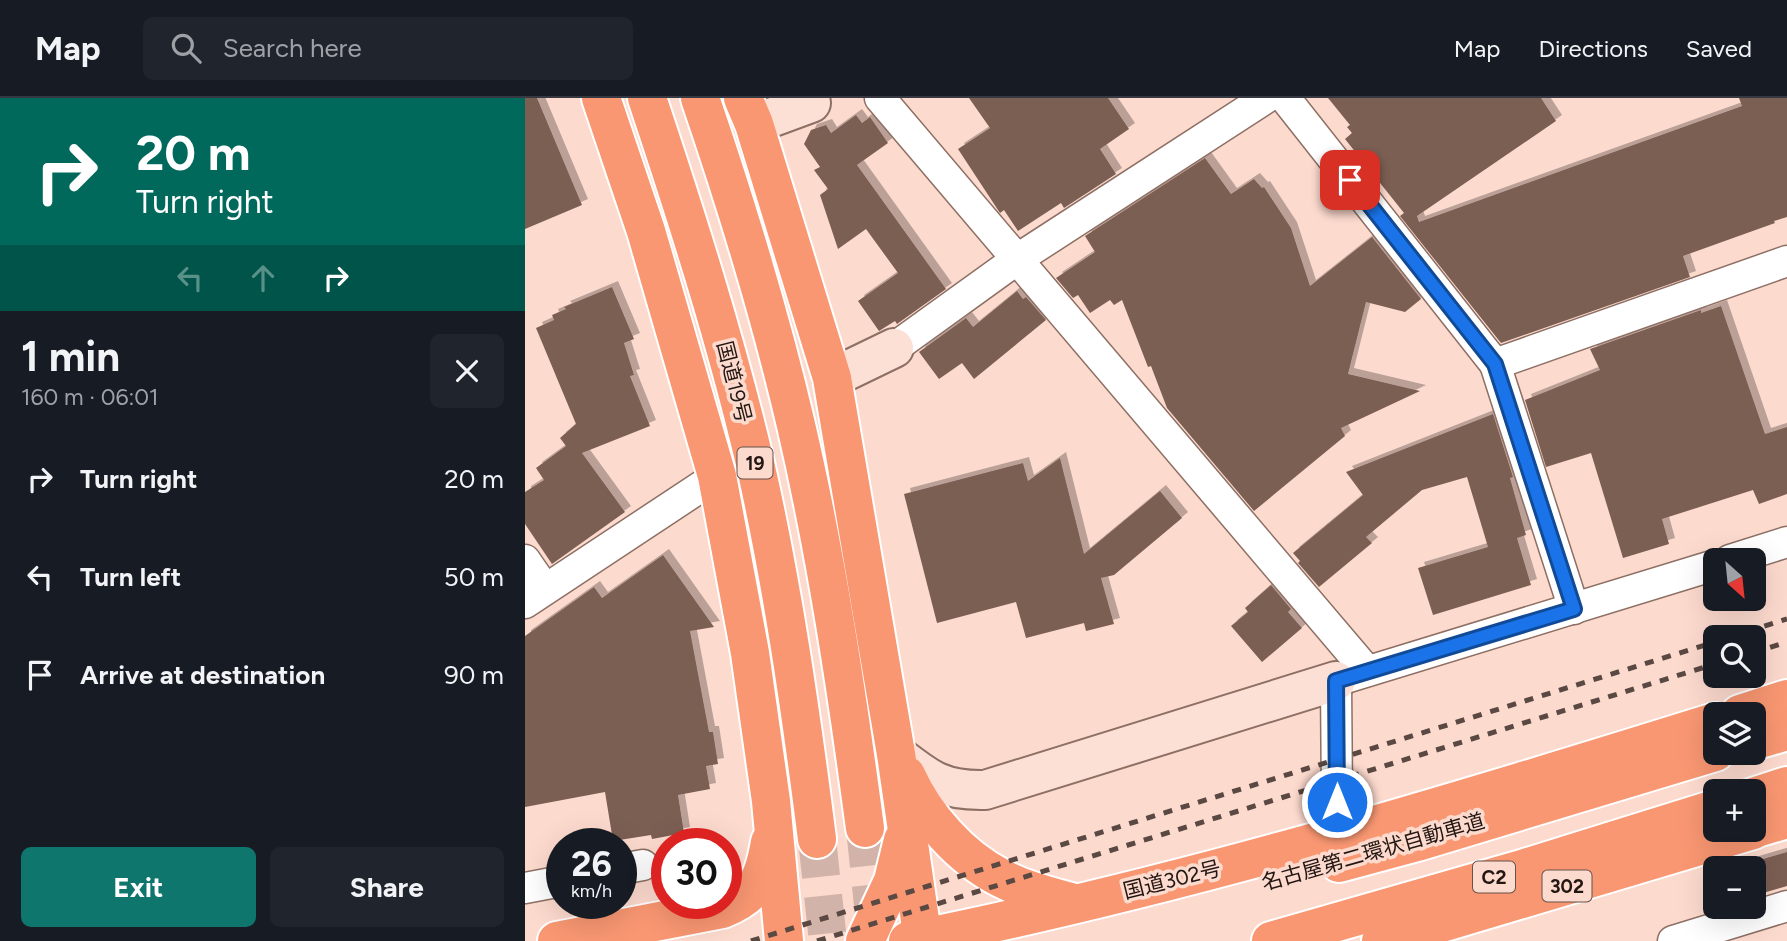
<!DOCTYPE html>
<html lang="en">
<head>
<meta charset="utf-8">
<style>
	:root { --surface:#171b24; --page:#20242c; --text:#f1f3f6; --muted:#9ea1a6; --line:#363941; --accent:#0f766e }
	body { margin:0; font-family:Figtree,"Noto Sans JP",sans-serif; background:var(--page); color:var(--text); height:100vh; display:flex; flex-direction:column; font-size:26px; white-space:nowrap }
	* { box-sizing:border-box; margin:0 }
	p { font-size:23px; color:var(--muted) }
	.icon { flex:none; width:38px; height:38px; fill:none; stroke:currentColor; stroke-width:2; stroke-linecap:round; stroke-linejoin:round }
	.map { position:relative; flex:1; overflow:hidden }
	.panel { display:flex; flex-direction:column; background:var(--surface); width:525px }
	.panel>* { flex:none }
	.banner { background:#00695c; color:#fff; overflow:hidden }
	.needle { width:46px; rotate:153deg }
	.tools { position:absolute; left:1178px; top:450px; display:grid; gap:14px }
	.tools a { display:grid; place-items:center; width:63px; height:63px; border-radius:10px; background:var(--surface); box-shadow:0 7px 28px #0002; font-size:35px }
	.speed { position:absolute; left:21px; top:730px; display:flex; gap:14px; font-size:35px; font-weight:700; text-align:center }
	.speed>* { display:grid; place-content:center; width:91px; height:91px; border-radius:50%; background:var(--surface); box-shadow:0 7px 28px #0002; line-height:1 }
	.speed small { font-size:18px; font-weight:400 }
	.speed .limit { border:10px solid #d22; background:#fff; color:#111 }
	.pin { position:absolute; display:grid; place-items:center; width:60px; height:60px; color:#fff; margin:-30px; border-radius:14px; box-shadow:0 4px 10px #0006 }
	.me { position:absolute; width:77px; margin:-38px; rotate:0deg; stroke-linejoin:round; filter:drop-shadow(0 0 5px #0008) }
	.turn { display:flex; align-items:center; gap:24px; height:147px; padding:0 21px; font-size:32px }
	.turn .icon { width:91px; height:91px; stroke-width:2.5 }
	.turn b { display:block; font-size:49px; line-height:60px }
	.lanes { display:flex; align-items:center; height:66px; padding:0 21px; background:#0003; justify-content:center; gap:35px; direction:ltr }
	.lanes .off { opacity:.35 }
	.round { display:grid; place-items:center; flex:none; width:74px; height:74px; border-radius:10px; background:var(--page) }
	.overview { display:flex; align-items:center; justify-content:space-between; height:119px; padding:0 21px }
	h1 { font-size:42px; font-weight:700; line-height:52px }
	.button { display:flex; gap:14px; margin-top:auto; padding:14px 21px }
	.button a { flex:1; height:80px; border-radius:10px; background:var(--accent); color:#fff; font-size:28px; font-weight:700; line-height:80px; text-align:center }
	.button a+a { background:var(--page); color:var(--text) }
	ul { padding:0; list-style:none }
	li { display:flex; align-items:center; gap:21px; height:98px; padding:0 21px }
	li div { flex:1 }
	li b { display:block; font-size:26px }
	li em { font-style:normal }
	header { display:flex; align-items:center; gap:42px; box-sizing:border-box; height:98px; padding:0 35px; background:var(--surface); border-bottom:2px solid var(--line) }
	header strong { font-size:33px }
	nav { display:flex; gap:38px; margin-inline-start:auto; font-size:24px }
	.search { width:490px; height:63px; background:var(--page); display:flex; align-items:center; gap:18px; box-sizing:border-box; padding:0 24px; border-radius:10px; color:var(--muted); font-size:26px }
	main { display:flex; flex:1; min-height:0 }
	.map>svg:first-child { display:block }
	.building { fill:#7b5e53; filter:url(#shadow) }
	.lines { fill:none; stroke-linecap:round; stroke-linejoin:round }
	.highway-tunnel { stroke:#d1b3a9; stroke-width:38; stroke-dasharray:38 19; stroke-linecap:butt }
	.street-casing { stroke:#8d6f64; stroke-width:33 }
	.secondary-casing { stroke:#8d6f64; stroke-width:42 }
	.highway-casing { stroke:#fff; stroke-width:42 }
	.street { stroke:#fff; stroke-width:30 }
	.secondary { stroke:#fde0d5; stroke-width:38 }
	.highway { stroke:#f99772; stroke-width:38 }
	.rail { stroke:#5a4842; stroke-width:5; stroke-dasharray:9 9; stroke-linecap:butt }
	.route-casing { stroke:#114b97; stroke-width:18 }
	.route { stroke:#1a73e8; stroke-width:12 }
	.labels { text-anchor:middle; stroke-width:7; stroke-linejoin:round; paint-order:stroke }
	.shield { fill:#fddace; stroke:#64524b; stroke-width:2 }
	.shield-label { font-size:19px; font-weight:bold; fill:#231713 }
	.street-label { font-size:21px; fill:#231713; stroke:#fddace }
</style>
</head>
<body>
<header>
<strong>Map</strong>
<div class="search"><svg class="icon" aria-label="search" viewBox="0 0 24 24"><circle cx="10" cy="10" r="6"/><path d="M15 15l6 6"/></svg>Search here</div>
<nav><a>Map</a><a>Directions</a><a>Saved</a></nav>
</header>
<main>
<section class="panel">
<div class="banner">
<div class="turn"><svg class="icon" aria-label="right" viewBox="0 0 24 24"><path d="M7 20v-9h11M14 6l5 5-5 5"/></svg><div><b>20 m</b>Turn right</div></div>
<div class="lanes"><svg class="icon off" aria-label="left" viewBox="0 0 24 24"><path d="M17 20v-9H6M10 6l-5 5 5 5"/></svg><svg class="icon off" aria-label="ahead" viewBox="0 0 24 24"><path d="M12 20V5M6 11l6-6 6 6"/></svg><svg class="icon" aria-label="right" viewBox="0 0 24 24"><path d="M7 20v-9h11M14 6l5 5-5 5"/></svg></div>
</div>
<div class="overview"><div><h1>1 min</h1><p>160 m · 06:01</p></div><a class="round"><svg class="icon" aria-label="close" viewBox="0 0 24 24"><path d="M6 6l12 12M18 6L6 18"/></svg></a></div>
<ul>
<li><svg class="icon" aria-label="right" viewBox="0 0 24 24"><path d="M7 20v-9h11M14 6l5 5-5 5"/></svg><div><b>Turn right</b></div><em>20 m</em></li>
<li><svg class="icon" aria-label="left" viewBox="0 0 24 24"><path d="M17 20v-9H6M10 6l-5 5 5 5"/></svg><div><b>Turn left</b></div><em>50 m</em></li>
<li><svg class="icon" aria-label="arrive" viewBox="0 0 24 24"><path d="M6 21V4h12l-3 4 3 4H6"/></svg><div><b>Arrive at destination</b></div><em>90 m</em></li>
</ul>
<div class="button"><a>Exit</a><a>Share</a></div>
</section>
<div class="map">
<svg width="1262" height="843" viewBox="0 0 1262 843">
	<defs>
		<filter id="shadow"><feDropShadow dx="6" dy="-6" stdDeviation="0" flood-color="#0004"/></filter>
	</defs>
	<rect width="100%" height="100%" fill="#fddace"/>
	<g class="building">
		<path d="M0 0H12L57 107 0 131Z"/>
		<path d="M444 0H583L604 31 575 51 591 76 539 110 536 105 493 133 479 112 475 115 473 112 433 51 465 30Z"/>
		<path d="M803 0H1016L1031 23 892 118 894 124 1217 8 1214 0H1262V119L1249 123 1250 125 1158 158 1165 179 976 245 875 118 879 115 820 41 827 35 822 29 825 27Z"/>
		<path d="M331 17 337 25 345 19 363 45 332 67 421 191 372 226 370 223 354 233 333 203 373 175 341 131 313 151 295 97 303 91 289 72 295 69 279 46 286 32 301 27 306 35Z"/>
		<path d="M680 60 706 96 729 81 737 90 739 89 766 130 785 188 847 139 896 201 880 214 841 204 823 276 895 293 816 330 820 338 729 413 642 310 626 268 623 269 597 202 589 207 585 202 565 215 553 197 548 200 531 180 570 154 560 138Z"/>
		<path d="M87 189 109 241 99 245 109 277 105 278 125 328 57 355 100 414 27 466 0 426V394L19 382 11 370 41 348 35 340 51 326 11 230 29 222 27 217 41 211 39 209Z"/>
		<path d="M492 193 498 201 501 199 521 222 449 281 437 265 414 281 394 254 441 220 448 229Z"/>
		<path d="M1196 208 1240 336 1262 329V396L1234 406 1228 392 1137 421 1144 446 1098 460 1066 355 1021 369 1000 302 1075 272 1065 251 1176 212V215Z"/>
		<path d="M968 316 988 379 985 380 1001 437 992 440 1006 487 908 517 893 470 963 449 942 379 897 392 841 439 847 445 794 489 773 465 775 463 768 455 838 397 821 374Z"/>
		<path d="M535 360 559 456 635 393 657 420 589 477 576 480 589 526 561 533 559 525 501 540 491 504 412 525 379 396 498 365 503 383Z"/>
		<path d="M138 457 189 529 165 533 184 634H188L193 666 181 668 185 691 153 697 159 735 127 741 126 737 88 743 80 694 0 709V538L69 489 77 500Z"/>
		<path d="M746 487 766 511 763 514 777 530 737 564 706 528 723 514 720 510Z"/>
		<path d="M1262 754V788L1228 798V764Z"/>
	</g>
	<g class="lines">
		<g class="highway-tunnel">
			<path d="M340 730 351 836"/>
			<path d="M292 741 303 843"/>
		</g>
		<g class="street-casing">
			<g id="street">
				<path d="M355 0 842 573"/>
				<path d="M760 0 970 266"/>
				<path d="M369 250 491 162 741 0"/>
				<path d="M0 462 20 491"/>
				<path d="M1205 462 1262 444"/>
				<path d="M0 505 192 378"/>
				<path d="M1049 511 970 266 1262 163"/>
				<path d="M795 743 809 728 812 704 811 583 1190 467"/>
				<path d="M96 771 118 767"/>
				<path d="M0 790 37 783"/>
				<path d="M1148 843 1262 808"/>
			</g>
		</g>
		<g class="secondary-casing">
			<g id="secondary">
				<path d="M229 26 286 5"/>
				<path d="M307 280 369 250"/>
				<path d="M371 656C403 681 417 693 460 692L811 583"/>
			</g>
		</g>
		<g class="highway-casing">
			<g id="highway">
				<path d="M76 0 121 133 192 378 225 555 246 703 259 843"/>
				<path d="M122 0C162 120 201 242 230 365 258 489 276 615 292 741"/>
				<path d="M175 0C212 108 245 216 271 327 302 460 322 595 340 730"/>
				<path d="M218 0 229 26 307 280 371 656 398 843"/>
				<path d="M1215 616 1262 601"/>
				<path d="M1228 643 1262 633"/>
				<path d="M381 677C400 719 435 759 476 780 499 792 524 798 549 805"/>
				<path d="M1228 699 1262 688"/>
				<path d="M1228 731 1262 721"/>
				<path d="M814 765 892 744 1190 654"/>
				<path d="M32 843 197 811C232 797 239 780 245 744"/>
				<path d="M340 843 368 783 378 742"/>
				<path d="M383 843C657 788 924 707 1190 624"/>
				<path d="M746 843 997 771 1190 711"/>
				<path d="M856 843 1228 732"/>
			</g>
		</g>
		<use href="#street" class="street"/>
		<use href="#secondary" class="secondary"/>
		<use href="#highway" class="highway"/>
		<g class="rail">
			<path d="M1205 539 1262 521"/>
			<path d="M1228 555 1262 544"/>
			<path d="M226 843 1190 544"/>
			<path d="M292 843 1190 566"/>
		</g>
	</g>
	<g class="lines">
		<g class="route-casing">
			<path id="route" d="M812 704 811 583 1049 511 970 266 825 82"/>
		</g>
		<use href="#route" class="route"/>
	</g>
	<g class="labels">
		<g class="shield">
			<rect x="212.5" y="349.5" width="35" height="31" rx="5"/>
			<rect x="948" y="763.5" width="42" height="31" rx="5"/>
			<rect x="1017.5" y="772.5" width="49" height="31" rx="5"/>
		</g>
		<g class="shield-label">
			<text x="230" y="372">19</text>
			<text x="969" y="786">C2</text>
			<text x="1042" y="795">302</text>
		</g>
		<g class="street-label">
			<text transform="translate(209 284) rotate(76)" y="7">国道19号</text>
			<text transform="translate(848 754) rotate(-16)" y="7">名古屋第二環状自動車道</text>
			<text transform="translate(647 782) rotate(-14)" y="7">国道302号</text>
		</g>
	</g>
</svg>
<div class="tools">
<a><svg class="needle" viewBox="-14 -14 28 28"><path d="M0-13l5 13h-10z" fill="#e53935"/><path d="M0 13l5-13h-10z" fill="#9ea1a6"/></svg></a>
<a><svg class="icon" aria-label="search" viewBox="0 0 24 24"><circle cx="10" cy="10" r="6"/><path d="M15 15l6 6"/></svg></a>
<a><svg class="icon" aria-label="layers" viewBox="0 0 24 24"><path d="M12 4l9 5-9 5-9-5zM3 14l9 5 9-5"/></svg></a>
<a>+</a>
<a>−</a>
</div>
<div class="speed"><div>26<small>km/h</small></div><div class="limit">30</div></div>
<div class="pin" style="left:825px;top:82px;background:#d93025"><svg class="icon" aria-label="arrive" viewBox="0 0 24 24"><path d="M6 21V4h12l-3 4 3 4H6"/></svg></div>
<svg class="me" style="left:812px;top:704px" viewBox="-20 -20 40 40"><circle r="17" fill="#1a73e8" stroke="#fff" stroke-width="3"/><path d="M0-11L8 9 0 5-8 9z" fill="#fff"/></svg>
</div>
</main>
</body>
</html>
